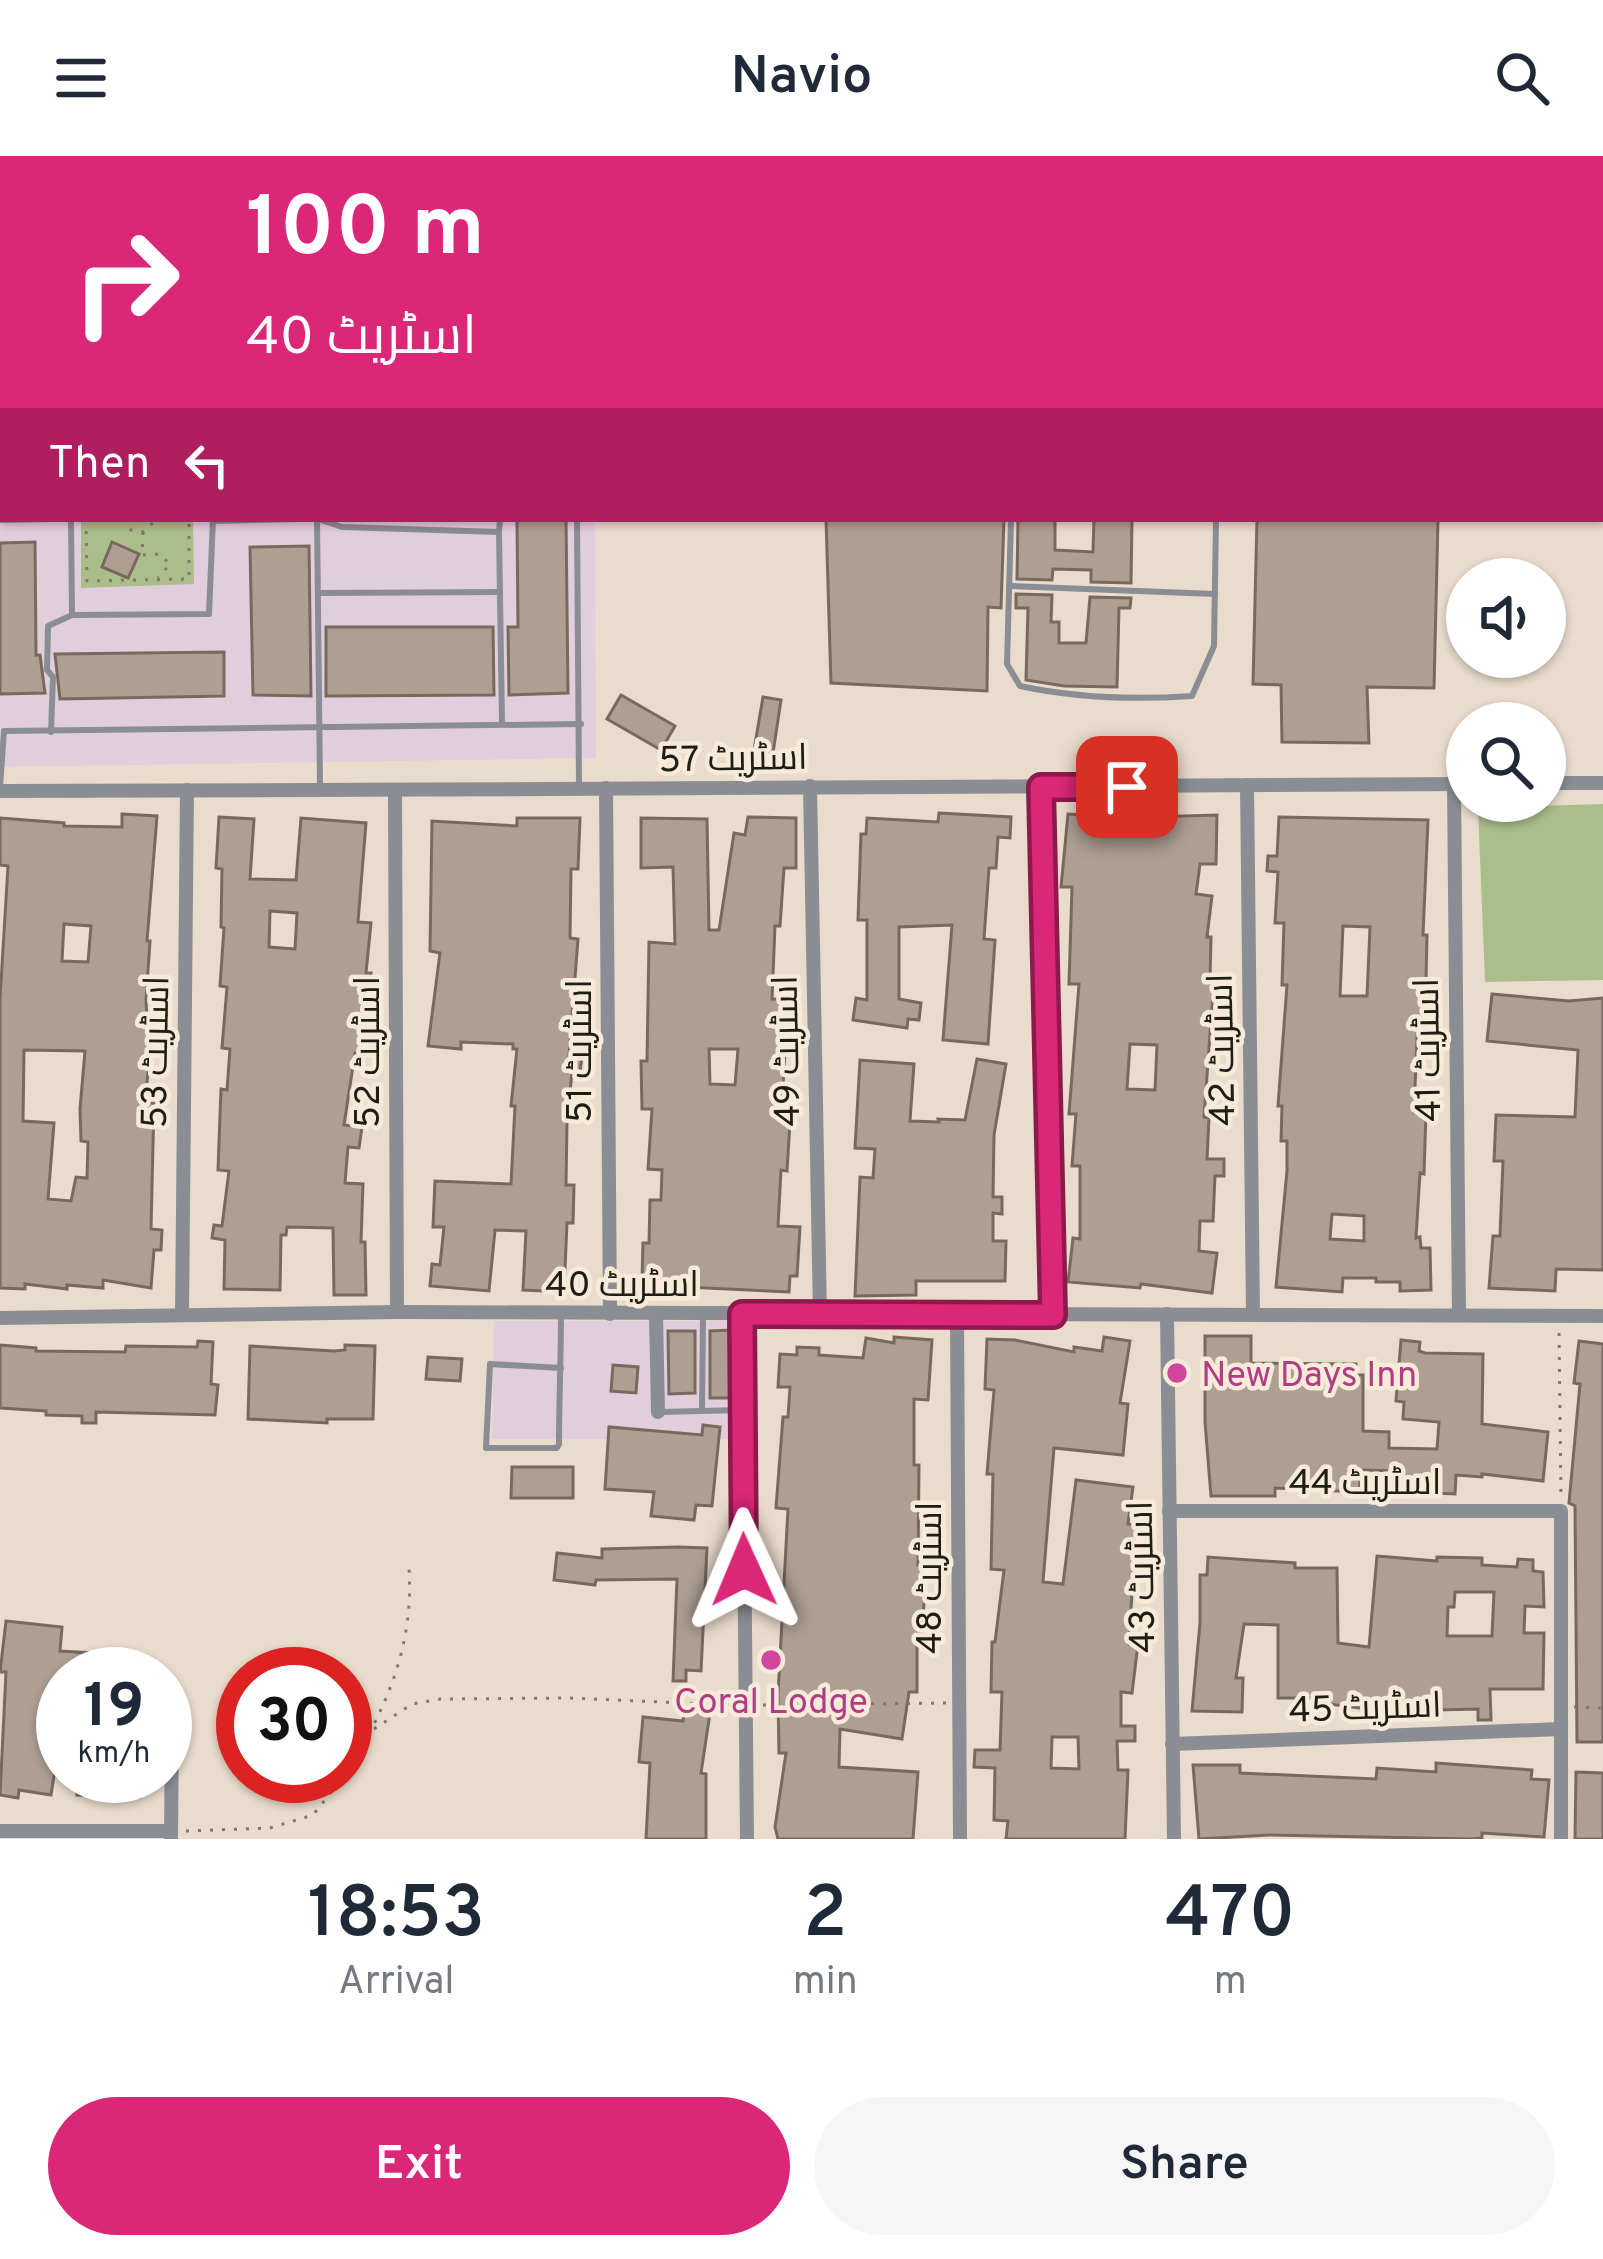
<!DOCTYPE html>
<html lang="en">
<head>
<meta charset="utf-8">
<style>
	:root { --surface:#fff; --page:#f6f6f7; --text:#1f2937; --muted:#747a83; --accent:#db2777 }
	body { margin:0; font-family:Overpass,Cairo,sans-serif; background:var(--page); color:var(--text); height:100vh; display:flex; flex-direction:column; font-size:45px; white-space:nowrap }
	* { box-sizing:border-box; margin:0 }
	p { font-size:39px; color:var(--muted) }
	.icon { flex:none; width:66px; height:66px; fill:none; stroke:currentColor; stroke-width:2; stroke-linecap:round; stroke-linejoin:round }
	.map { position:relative; height:1683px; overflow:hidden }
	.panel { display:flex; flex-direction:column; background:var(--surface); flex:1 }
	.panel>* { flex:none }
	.guide { position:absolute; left:0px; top:0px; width:1605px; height:366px; box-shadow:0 3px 9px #0004; background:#db2777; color:#fff; overflow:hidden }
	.buttons { position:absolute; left:1446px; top:402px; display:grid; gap:24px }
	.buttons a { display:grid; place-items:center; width:120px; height:120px; border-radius:50%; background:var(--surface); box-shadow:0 3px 9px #0004; font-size:60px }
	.speed { position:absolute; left:36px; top:1491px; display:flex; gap:24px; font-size:60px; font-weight:700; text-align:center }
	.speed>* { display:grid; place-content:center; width:156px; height:156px; border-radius:50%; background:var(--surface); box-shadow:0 3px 9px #0004; line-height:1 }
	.speed small { font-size:30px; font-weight:400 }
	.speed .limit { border:18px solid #d22; background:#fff; color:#111 }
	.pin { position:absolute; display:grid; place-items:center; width:102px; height:102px; color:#fff; margin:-51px; border-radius:24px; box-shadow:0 6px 18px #0006 }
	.me { position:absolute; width:132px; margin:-66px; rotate:359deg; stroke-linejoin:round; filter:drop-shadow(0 0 9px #0008) }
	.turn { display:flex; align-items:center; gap:42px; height:252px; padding:0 48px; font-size:54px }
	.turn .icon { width:156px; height:156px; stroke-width:2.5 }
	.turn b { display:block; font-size:84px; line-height:102px }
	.then { display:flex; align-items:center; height:114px; padding:0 48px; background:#0003; gap:24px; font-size:45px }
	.eta { display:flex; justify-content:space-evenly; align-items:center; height:204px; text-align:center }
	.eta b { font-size:72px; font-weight:600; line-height:84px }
	.cta { display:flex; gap:24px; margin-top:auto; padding:24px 48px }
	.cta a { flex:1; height:138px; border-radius:72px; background:var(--accent); color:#fff; font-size:48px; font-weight:600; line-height:138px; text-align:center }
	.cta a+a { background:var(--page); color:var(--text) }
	header { display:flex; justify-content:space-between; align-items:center; height:156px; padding:0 48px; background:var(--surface); font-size:54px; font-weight:600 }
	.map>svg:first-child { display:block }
	.commercial { fill:#e1cedd }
	.green { fill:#aabd8b }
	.forest { fill:#9eb871 }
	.building { fill:#af9f93; stroke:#78695e; stroke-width:3; fill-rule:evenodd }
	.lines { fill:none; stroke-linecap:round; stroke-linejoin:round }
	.path { stroke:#82796e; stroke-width:3; stroke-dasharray:3 9; stroke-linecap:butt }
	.lane { stroke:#8a8d94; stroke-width:6 }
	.street { stroke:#8a8d94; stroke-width:14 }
	.secondary { stroke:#636671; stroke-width:18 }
	.route-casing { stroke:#8e194d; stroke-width:30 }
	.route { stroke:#db2777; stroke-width:21 }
	.hotel-dot { fill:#d1479c; stroke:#f6ead9; stroke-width:4.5 }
	.labels { text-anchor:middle; stroke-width:9; stroke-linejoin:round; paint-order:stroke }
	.street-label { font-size:36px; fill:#201c16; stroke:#f6ead9 }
	.hotel-label { font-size:36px; fill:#b23c85; stroke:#f6ead9; text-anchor:start }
</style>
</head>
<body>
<header><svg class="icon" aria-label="menu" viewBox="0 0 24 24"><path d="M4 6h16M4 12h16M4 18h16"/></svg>Navio<svg class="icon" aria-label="search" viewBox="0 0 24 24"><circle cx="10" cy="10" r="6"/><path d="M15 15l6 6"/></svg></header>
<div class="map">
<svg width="1603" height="1683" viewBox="0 0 1603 1683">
	<rect width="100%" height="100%" fill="#e9dccc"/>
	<g class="commercial">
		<path d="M0 147 3 363H595L596 602 0 611Z"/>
		<path d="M494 1165H733L736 1283H492Z"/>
	</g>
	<g class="green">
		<path d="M81 363H193L194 428 81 432Z"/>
		<path d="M1603 648V824L1485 826 1478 652Z"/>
	</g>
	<path class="forest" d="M0 0H1172V3H3L0 75Z"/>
	<g class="building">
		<path d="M517 363H566L568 537 509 539 508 471H518Z"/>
		<path d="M826 363H1004L1001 452 988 451 987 535 831 527Z"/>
		<path d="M1018 363H1055V394L1093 396 1094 363H1132L1131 427 1091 426V414L1053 413 1052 424 1017 423Z"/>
		<path d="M1257 363H1438L1434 532 1367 531 1369 587 1282 586 1281 529 1253 528Z"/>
		<path d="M35 386 36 499H40L45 537 0 538V387Z"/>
		<path d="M112 386 139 398 128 422 102 411Z"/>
		<path d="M309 390 311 540 253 539 250 391Z"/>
		<path d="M1016 438 1052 439 1051 466H1059V487H1086L1090 441 1131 442 1130 452H1119L1117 531 1064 530 1026 524 1028 452H1016Z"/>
		<path d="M326 471H493L494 539 326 540Z"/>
		<path d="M224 496V540L60 543 55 498Z"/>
		<path d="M621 539 675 570 661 594 607 563Z"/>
		<path d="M763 541 781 544 773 597 754 594Z"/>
		<path d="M939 657 1011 661 1010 682 998 681 996 712H989L984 783 995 784 988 888 943 884 952 769 899 771V843L921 847 919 864 908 863 907 872 853 864 856 842 867 844V764H858L861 678H866L867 662 938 666Z"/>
		<path d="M122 658 157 660 147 785H150L146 844 149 907 145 946 154 947 151 1073 162 1074 161 1094H154L151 1132 103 1124V1132L67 1129V1133L25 1128V1133L0 1132V843L8 710 0 709V662L64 667V670L122 671ZM64 768 91 770 88 806 62 805ZM24 894 85 895 80 953 81 985 88 986 87 1022 76 1021 71 1045 48 1043 54 967 23 965Z"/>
		<path d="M1068 658 1151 664V661L1217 659 1216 708H1200L1196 738 1212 740 1207 781H1211L1210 824H1214L1204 961 1209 962 1207 1003H1224V1020H1215L1213 1065H1200L1199 1095 1217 1097 1212 1137 1141 1128 1140 1132 1068 1126 1073 1082 1080 1083V1010H1072L1076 958H1069L1079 828H1069L1072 731H1061ZM1130 888 1157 889 1155 934 1127 933Z"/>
		<path d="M219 661 254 663 250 723 296 724 301 662 366 667 358 766 371 767 366 817H371L369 837 363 836 359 897H355L344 969 362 971 359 992 348 991 345 1027 363 1028 361 1086H365L366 1139H334L333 1072 287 1071 286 1079H281L280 1134 224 1133 225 1084 212 1082 214 1069 222 1070 229 1015 218 1014 221 933 227 934 230 893 222 892 227 831 220 830 224 772 221 771 222 713 216 712ZM270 755 297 757 295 793 269 791Z"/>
		<path d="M748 661 796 662V712H784L780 770H775L772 843H788L781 966H790L787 1015 781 1014 778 1070 800 1071 797 1120H790L789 1136 665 1130V1134L651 1133V1124H642L643 1087H649L650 1044H661L662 1014 648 1013 652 953H642L641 905H647L649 786 675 788 673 711 641 712V662L707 663 709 774H719L734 677 745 679ZM709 893H738L735 929 710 928Z"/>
		<path d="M1279 661 1428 664 1423 779H1427L1426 825 1424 859H1418L1414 956H1426L1424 1018 1420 1017 1416 1082 1420 1081 1421 1092H1430L1431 1134 1400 1135V1126H1376V1122H1343L1342 1136 1276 1131 1287 1015V985H1281L1282 950H1278L1287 829H1282L1284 767H1275L1278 716 1267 715 1268 700H1277ZM1343 770 1370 771 1367 840H1340ZM1332 1058 1364 1060V1085L1330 1083Z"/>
		<path d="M517 662H580L578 713H571L570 782 578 783 569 899 582 900 580 916H572L567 966 566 1029H574L573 1067H567L564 1136 523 1134 526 1075 495 1074 489 1135 430 1130 432 1108 440 1109 444 1071H433L435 1025 511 1028 515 950H511L517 893H513V888L461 886V893L428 890 440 797 430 795 432 665 517 670Z"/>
		<path d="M1492 838 1569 845 1603 842V1114L1556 1113 1555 1135 1489 1132 1493 1080H1500L1503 1005H1494L1496 959 1575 961 1578 894 1487 885Z"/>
		<path d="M977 903 1006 908 994 979 993 1041H1002V1058L993 1057V1085H1006L1005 1125H916V1139L855 1140 860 1021 873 1022 875 993 855 992 860 904 914 908 910 965 939 966 938 963 965 964Z"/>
		<path d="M731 1174 732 1242H710V1175Z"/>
		<path d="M668 1175H695V1237L669 1238Z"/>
		<path d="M1205 1180H1251V1207L1356 1208V1219H1363V1275L1389 1276V1292L1437 1293 1439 1266 1403 1263 1404 1246 1396 1245 1401 1184 1420 1186 1419 1195 1425 1197 1483 1198 1482 1268 1548 1276 1543 1325 1482 1318V1321L1456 1319 1455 1338 1435 1337V1325H1402V1315L1361 1314 1359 1336 1275 1332V1340H1211L1205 1266Z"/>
		<path d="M894 1181 932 1184 928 1244 914 1243V1309H919L918 1409H923L925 1429 922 1479H917V1536H909L902 1583 840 1573 839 1611 918 1616 913 1683H778L775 1671 786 1597H779L778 1539 788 1353 776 1352 783 1261H788L790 1231H778L780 1198 797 1199V1191L819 1192V1199L863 1202 866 1182 894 1187Z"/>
		<path d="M1104 1181 1130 1185 1120 1247 1128 1248 1123 1299 1054 1292 1043 1426 1063 1428 1076 1324 1133 1331 1128 1368 1136 1369 1129 1488H1138L1132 1537 1121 1536V1570H1135V1585H1117L1118 1614H1128L1125 1683H1006L1008 1665 994 1664 995 1612 974 1611 975 1594H1000L1002 1536H991L992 1486H995L1004 1414 991 1413 993 1318H987L994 1234 985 1233 987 1183 1015 1184 1074 1196V1191L1102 1195ZM1052 1581H1078L1079 1613 1051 1612Z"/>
		<path d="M198 1185 213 1186 211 1228 218 1229 215 1259 96 1256V1267H82V1260L46 1259V1255L0 1252V1189L36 1192V1195L125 1196 126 1190 197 1191Z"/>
		<path d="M1579 1185 1603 1188V1586H1577L1575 1350 1569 1347 1580 1228 1574 1227Z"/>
		<path d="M345 1189 375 1190 373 1263H327V1267L248 1263 250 1190 334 1195 345 1194Z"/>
		<path d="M428 1201 462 1203 460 1225 426 1223Z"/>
		<path d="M613 1209 638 1211 636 1237 611 1235Z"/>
		<path d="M703 1269 720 1271 712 1350 696 1349 694 1364 651 1360 654 1336 605 1333 609 1271 702 1279Z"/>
		<path d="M512 1311H573V1342H511Z"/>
		<path d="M678 1391 707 1392 701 1515 686 1514V1525H673L677 1423 596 1424 595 1429 554 1424 557 1397 602 1402V1393Z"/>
		<path d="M1377 1400 1437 1405V1401L1482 1402V1409L1517 1411 1518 1403 1533 1404V1415L1543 1416 1544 1451 1525 1450 1524 1477H1544L1543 1533H1490L1491 1564H1478V1553L1437 1554V1548L1384 1547 1383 1555 1313 1546V1542H1278V1469L1244 1468 1236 1522H1243L1242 1556 1192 1555 1200 1467V1419H1207L1208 1401 1295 1407V1412H1337L1338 1487 1369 1491ZM1455 1436H1494L1492 1480H1447L1448 1451H1454Z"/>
		<path d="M6 1465 62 1471 60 1495 125 1499 124 1518H60L58 1594 51 1639 19 1634 18 1642 0 1639 6 1516H0Z"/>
		<path d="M685 1553 710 1557 701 1617 706 1618V1683H646L650 1607 639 1606 643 1561 683 1565Z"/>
		<path d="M1436 1607 1532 1614 1531 1623 1549 1624 1544 1681 1482 1677V1682L1471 1683 1269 1679 1199 1683 1193 1609H1240V1617L1376 1623 1377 1612 1436 1616Z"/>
		<path d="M1576 1616 1603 1617V1683H1575Z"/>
		<path d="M77 1620H141L140 1641 77 1639Z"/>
	</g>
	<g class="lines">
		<g class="path">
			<path d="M86 363 87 425 189 423V363"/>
			<path d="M123 363 131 374 143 376 157 363"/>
			<path d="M143 376 142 399 159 398 170 408 158 422"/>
			<path d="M1559 1177 1561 1342"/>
			<path d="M763 1549 946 1547"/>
			<path d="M1574 1551 1603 1552"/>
			<path d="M374 1573 412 1548 441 1543 570 1542 730 1549"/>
			<path d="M345 1619C386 1553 414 1491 409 1413"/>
			<path d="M186 1675 270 1672 313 1659 343 1621"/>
		</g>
		<g class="lane">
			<path d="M1173 0V3"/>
			<path d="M0 183H3"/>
			<path d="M71 363 72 459"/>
			<path d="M317 363 320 630"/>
			<path d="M318 363 342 371 499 376 502 568"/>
			<path d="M577 363 579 629"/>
			<path d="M1011 363 1007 508 1020 530C1076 542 1134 544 1192 540L1214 490 1216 363"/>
			<path d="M0 364 49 363"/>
			<path d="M213 365 297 363"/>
			<path d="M499 376 500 363"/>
			<path d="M1009 430 1215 438"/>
			<path d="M318 437 500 436"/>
			<path d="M51 576 53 521 47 514 48 470 72 459 209 458 213 363"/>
			<path d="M0 631 4 575 581 568"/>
			<path d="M561 1212 490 1208 486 1292H557L559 1288C559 1245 561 1201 561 1157"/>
			<path d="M702 1255 703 1161"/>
			<path d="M661 1256 742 1254"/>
		</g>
		<g class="street">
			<path d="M1545 627H1603"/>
			<path d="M1454 628 1459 1158"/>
			<path d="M1247 629 1253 1158"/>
			<path d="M810 630 820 1159"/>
			<path d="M1041 631 1053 1159"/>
			<path d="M606 632 610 1158"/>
			<path d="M0 635C489 633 978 633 1467 628"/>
			<path d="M395 637 397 1156"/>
			<path d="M656 1158 658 1256"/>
			<path d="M742 1158 747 1683"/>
			<path d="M1167 1158 1174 1683"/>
			<path d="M182 1159 187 634"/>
			<path d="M957 1160 960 1683"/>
			<path d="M0 1162 397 1156 1603 1160"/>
			<path d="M1169 1355H1561V1683"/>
			<path d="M1172 1588 1560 1573"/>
			<path d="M0 1675H171"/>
			<path d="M171 1682 172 1573"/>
		</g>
		<g class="secondary">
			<path d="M1456 3 1458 0"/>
			<path d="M0 107H3"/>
			<path d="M0 136H3"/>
			<path d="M1602 212 1603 213"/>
		</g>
	</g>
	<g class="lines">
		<g class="route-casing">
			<path id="route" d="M744 1414 742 1158 1053 1159 1041 631H1127"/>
		</g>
		<use href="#route" class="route"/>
	</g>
	<g class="hotel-dot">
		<circle cx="1177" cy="1217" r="12"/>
		<circle cx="771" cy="1504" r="12"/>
	</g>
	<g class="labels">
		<g class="street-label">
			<text transform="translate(733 601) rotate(-1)" y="13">اسٹریٹ 57</text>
			<text transform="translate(1220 894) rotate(-91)" y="13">اسٹریٹ 42</text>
			<text transform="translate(1426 894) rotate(-91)" y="13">اسٹریٹ 41</text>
			<text transform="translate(578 895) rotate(-90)" y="13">اسٹریٹ 51</text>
			<text transform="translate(785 895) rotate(-91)" y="13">اسٹریٹ 49</text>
			<text transform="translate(154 896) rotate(-89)" y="13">اسٹریٹ 53</text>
			<text transform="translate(366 896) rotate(-90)" y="13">اسٹریٹ 52</text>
			<text x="622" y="1140">اسٹریٹ 40</text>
			<text x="1365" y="1338">اسٹریٹ 44</text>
			<text transform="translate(1140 1421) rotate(-91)" y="13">اسٹریٹ 43</text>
			<text transform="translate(928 1422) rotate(-90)" y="13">اسٹریٹ 48</text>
			<text transform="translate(1365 1550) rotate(-2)" y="13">اسٹریٹ 45</text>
		</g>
		<g class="hotel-label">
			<text x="1201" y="1230">New Days Inn</text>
			<text x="771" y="1557" text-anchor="middle">Coral Lodge</text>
		</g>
	</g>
</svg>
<div class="buttons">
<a><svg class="icon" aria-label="sound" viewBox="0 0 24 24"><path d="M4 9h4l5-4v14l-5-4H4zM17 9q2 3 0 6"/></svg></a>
<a><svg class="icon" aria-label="search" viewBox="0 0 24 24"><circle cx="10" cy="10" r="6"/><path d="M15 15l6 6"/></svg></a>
</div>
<div class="speed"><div>19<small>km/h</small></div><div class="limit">30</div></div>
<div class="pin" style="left:1127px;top:631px;background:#d93025"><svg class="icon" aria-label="arrive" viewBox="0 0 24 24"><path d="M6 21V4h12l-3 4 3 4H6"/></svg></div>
<svg class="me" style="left:744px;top:1414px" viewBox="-20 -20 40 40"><path d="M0-17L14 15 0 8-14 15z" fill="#db2777" stroke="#fff" stroke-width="4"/></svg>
<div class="guide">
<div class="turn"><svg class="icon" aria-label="right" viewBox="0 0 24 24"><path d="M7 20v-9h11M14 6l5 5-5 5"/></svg><div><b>100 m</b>اسٹریٹ 40</div></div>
<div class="then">Then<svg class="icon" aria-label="left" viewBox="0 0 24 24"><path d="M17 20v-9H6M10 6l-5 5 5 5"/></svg></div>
</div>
</div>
<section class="panel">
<div class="eta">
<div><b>18:53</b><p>Arrival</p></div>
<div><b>2</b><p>min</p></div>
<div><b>470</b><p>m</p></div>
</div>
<div class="cta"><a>Exit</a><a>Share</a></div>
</section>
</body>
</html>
